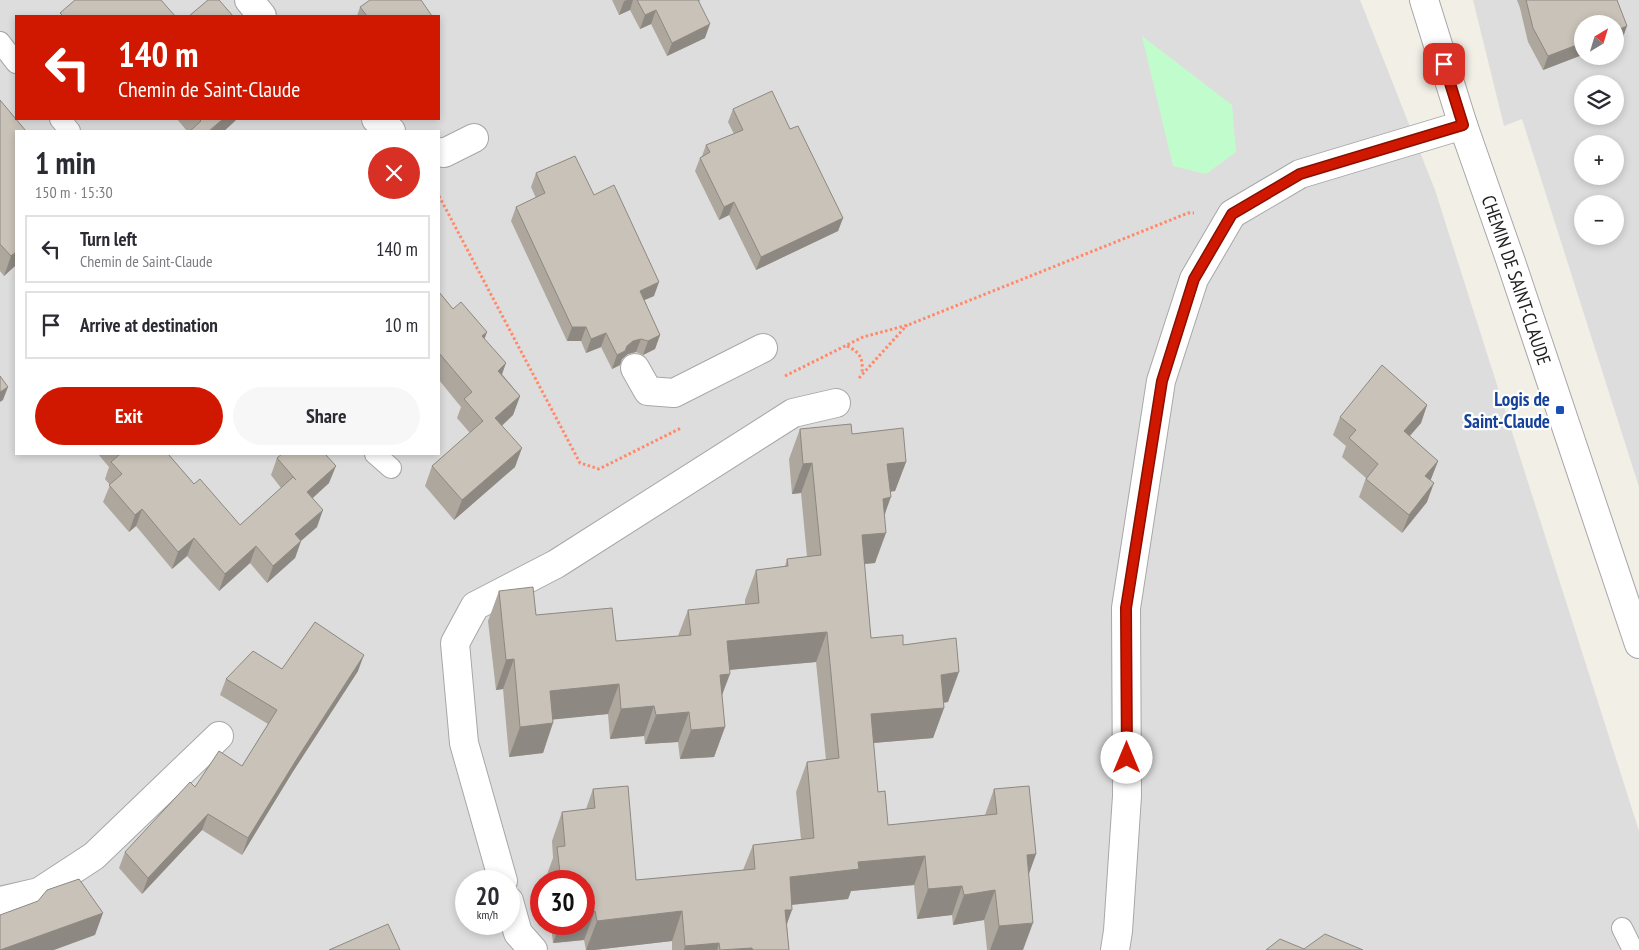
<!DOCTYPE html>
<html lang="en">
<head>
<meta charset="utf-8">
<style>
	:root { --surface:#fff; --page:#f7f7f7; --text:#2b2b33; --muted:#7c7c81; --line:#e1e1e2; --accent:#d01800 }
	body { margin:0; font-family:"PT Sans Narrow",sans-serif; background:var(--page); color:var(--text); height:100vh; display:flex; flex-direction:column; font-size:19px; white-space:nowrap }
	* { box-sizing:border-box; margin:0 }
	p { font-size:16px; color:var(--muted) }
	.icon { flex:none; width:28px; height:28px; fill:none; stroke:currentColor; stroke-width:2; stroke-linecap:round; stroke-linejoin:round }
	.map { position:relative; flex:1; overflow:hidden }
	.sheet { position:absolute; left:15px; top:130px; width:425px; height:325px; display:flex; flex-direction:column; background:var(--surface); border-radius:0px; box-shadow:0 2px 8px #0003 }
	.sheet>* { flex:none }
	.top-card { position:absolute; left:15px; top:15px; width:425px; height:105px; border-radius:0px; box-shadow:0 2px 8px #0003; background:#d01800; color:#fff; overflow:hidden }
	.needle { width:32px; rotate:38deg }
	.controls { position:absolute; left:1574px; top:15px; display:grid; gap:10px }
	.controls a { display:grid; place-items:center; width:50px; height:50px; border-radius:50%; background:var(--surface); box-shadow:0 2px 8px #0003; font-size:25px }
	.speed { position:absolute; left:455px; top:870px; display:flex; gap:10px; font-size:25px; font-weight:700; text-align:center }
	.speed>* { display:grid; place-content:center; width:65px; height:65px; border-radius:50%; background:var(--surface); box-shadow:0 2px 8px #0003; line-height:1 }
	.speed small { font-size:12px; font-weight:400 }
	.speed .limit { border:8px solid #d22; background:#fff; color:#111 }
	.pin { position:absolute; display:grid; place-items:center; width:42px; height:42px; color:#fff; margin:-21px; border-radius:10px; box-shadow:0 2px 8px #0006 }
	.me { position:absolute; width:55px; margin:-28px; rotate:0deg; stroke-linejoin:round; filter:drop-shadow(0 0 4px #0008) }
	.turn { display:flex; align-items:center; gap:18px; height:105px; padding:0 20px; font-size:22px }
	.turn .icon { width:65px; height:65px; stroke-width:2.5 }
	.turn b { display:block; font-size:35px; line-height:42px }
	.round { display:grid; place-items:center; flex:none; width:52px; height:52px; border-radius:26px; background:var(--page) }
	.head { display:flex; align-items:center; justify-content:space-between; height:85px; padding:0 20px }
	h1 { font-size:30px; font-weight:700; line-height:38px }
	.button { display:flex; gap:10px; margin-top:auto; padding:10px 20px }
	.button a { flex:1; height:58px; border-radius:30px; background:var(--accent); color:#fff; font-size:20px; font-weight:700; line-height:58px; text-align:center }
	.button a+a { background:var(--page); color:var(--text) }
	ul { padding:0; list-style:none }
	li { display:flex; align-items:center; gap:15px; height:68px; margin:0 10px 8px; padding:0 10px; border:2px solid var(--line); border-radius:0px }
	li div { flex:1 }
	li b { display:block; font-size:19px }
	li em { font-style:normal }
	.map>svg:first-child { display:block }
	.residential { fill:#dedddd; fill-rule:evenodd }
	.park { fill:#c1fdcc }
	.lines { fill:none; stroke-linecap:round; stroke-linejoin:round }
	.service-casing { stroke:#a7a7a7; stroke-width:22 }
	.minor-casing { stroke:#a7a7a7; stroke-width:30 }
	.tertiary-casing { stroke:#a7a7a7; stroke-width:30 }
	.path { stroke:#ff8969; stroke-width:3; stroke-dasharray:2.5 2.5; stroke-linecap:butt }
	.service { stroke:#fff; stroke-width:20 }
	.minor { stroke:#fff; stroke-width:28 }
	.tertiary { stroke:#fff; stroke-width:28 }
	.wall { fill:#ada79e }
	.shaded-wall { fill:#8d8881 }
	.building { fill:#c9c2b8; stroke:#8d8881 }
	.route-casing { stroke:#871000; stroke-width:12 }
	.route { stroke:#d01800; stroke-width:9 }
	.transit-dot { fill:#1a4fb4; stroke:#fff; stroke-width:2 }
	.labels { text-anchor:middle; stroke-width:4.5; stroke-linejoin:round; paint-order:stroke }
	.street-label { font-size:19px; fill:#202020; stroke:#fff }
	.transit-label { font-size:19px; font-weight:bold; fill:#164399; stroke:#fff; text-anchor:end }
</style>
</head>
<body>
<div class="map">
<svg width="1639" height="950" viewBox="0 0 1639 950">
	<rect width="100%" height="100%" fill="#f1efe6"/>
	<g class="residential">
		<path d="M0 0H1360L1435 190 1639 831V950H0ZM16 16H439V119H16ZM16 131H439V454H16ZM466 881H509V924H466ZM541 881H584V924H541Z"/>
		<path d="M1473 0H1639V487L1522 119 1504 126ZM1582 24H1615V56H1582ZM1582 84H1615V116H1582ZM1582 144H1615V176H1582ZM1582 204H1615V236H1582Z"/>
	</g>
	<path class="park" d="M1142 36 1232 105 1236 152 1206 174 1173 166Z"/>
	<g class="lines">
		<g class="service-casing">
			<g id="service">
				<path d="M0 42 16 63"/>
				<path d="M60 119 70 131"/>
				<path d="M375 454 391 468"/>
				<path d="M1622 928 1633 950"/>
			</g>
		</g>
		<g class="minor-casing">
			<g id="minor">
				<path d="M249 0 262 16"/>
				<path d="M376 119 391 131"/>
				<path d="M439 152 444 153 474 138"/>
				<path d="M635 368 648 391 674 393 763 348"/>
				<path d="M503 881 464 743 455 643 475 606 556 564 793 413 836 403"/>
				<path d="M0 901 39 892 94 856 219 736"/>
				<path d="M509 901 518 933 533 950"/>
				<path d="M1115 950 1118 931 1127 796 1126 608 1161 381 1194 279 1232 214 1300 174 1463 125"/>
			</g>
		</g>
		<g class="tertiary-casing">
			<g id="tertiary">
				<path id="s1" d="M1424 0 1463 125 1511 262 1639 644"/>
			</g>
		</g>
		<g class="path">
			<path d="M439 196 580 463 599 469 681 428"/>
			<path d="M847 346C861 353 863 358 862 374"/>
			<path d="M785 376 863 337 908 325 1188 213H1194"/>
			<path d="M859 378 907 325"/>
		</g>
		<use href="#service" class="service"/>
		<use href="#minor" class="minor"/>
		<use href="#tertiary" class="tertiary"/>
	</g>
	<g class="wall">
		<path d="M612 0H701L699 1 705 38 667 56 651 24 640 29 630 10 619 15Z"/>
		<path d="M1517 0H1617L1622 40 1615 43V24H1582V55L1543 70 1528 42 1520 8Z"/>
		<path d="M360 7 432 16H357Z"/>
		<path d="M0 100 16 131V265L4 276 0 271Z"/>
		<path d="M733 109 790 129 843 218 838 231 756 270 729 215 719 220 695 171 700 158 702 156 706 145 734 134 728 122Z"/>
		<path d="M177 119H236L235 121 224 131H187Z"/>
		<path d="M536 173 594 195 654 296 644 300 660 335 655 349 643 355 636 352 628 354 622 359 620 365 612 369 601 347 586 353 581 341H567L511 221 516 207 536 198 531 187Z"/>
		<path d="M439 292 453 309 487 332 484 339 502 374 520 396 513 415 502 426 515 467 454 520 425 486 432 466 470 433 457 418 461 407 439 380Z"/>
		<path d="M1427 405 1421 423 1410 436 1438 461 1431 479 1430 481 1427 502 1402 533 1359 497 1366 478 1342 457 1346 446 1333 435 1340 417Z"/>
		<path d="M800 429 852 434 906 462 895 491 890 492 885 515 875 563 864 564 871 638 903 645 948 702 943 703 944 708 933 738 873 743 878 792 888 825 985 815 994 789 1036 854 1029 874 1023 950H987L984 920 953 925 952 915 917 919 914 885 851 891 848 899 792 905 787 925 789 950H672V941L594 950H586L584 940 553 943 551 924H584V881H546V877L553 858 552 841 562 812 586 809 593 789 636 880 743 870 753 845 801 839 796 792 807 762 826 760 816 662 729 670 722 695 725 727 714 757 680 759 678 742 645 744 644 736 610 739 608 714 553 719 543 753 509 757 503 689 496 690 488 621 499 591 536 615 616 641 678 636 688 610 745 604V600L756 570 785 566 787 559 807 557 801 493 792 494 789 459Z"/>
		<path d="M98 454H168L194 484 240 525 281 488 271 475 277 458 329 483 313 498 317 527 301 541 295 558 267 583 250 563 219 591 187 556 172 569 136 526 129 532 103 502 110 485 105 479 109 467Z"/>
		<path d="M282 669 358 671 292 773 242 855 202 830 142 894 119 868 125 852 195 787 242 766 268 724 220 695 226 679Z"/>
	</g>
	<g class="shaded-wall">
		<path d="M627 0H633L630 10 619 15 624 1Z"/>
		<path d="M656 10 651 24 640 29 645 15Z"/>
		<path d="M710 24 705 38 667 56 672 43Z"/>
		<path d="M1627 26 1622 40 1615 43V31Z"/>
		<path d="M1582 43V55L1543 70 1548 56Z"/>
		<path d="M223 119H236L235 121 224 131H210Z"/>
		<path d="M734 202 729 215 719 220 724 207Z"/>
		<path d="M843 218 838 231 756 270 761 257Z"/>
		<path d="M16 252V265L4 276 11 256Z"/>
		<path d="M659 282 654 296 635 304 640 291Z"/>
		<path d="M572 327H586L581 341H567Z"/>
		<path d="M487 332 480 351 482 336Z"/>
		<path d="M606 333 601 347 586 353 591 339Z"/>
		<path d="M660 335 655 349 643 355 648 341Z"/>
		<path d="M641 339 636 352 628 354 622 359 620 365 612 369 617 355 633 341Z"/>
		<path d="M506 363 499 383 498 371Z"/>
		<path d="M8 387 3 400 0 402V392Z"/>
		<path d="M520 396 513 415 488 438 495 418Z"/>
		<path d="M1427 405 1421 423 1398 449 1404 431Z"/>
		<path d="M522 448 515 467 454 520 462 500Z"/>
		<path d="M1438 461 1431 479 1418 495 1425 476Z"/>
		<path d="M906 462 895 491 877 493 887 464Z"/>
		<path d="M812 463 801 493 792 494 803 464Z"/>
		<path d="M336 466 329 483 300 509 307 492Z"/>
		<path d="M1434 483 1427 502 1402 533 1409 515Z"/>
		<path d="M891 497 880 527 883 499Z"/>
		<path d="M142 509 136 526 129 532 135 515Z"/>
		<path d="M323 510 317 527 289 551 295 534Z"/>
		<path d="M886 533 875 563 851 565 862 535Z"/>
		<path d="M194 538 187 556 172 569 178 552Z"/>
		<path d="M301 541 295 558 267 583 273 566Z"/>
		<path d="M256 546 250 563 219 591 225 574Z"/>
		<path d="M827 632 816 662 716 671 727 641Z"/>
		<path d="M364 655 358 671 292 773 242 855 248 838 298 757Z"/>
		<path d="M514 659 503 689 496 690 506 660Z"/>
		<path d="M959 672 948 702 930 704 941 675Z"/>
		<path d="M730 674 719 703 720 675Z"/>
		<path d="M619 684 608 714 539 721 550 691Z"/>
		<path d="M654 706 644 736 610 739 621 709Z"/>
		<path d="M944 708 933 738 860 744 871 714Z"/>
		<path d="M689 712 678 742 645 744 656 715Z"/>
		<path d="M553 723 543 753 509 757 520 727Z"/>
		<path d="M725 727 714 757 680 759 691 730Z"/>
		<path d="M208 814 202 830 142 894 148 878Z"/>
		<path d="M1036 854 1025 884 1027 855Z"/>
		<path d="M925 856 914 885 851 891 848 899 779 906 790 877 858 862Z"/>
		<path d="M962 886 952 915 917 919 928 889Z"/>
		<path d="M995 890 984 920 953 925 964 895Z"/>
		<path d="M785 910H792L781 939Z"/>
		<path d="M584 911H595L584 940 553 943 560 924H584Z"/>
		<path d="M682 911 672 941 594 950H586L597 921Z"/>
		<path d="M103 913 95 935 54 950H0Z"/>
		<path d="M1033 923 1023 950H990L999 926Z"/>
		<path d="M719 943 717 950H684L685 946Z"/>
		<path d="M752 948V950H726Z"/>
	</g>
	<g class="building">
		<path d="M75 0H161L175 16H63L60 13Z"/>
		<path d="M208 0H219L233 16H189Z"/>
		<path d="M370 0H421L432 16H367L360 7Z"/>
		<path d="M637 0H698L710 24 672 43 656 10 645 15Z"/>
		<path d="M1526 0H1617L1627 26 1615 31V24H1582V43L1548 56 1533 28Z"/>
		<path d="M772 91 790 129 798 126 843 218 761 257 734 202 724 207 700 158 710 152 706 145 743 130 733 109Z"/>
		<path d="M0 100 26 131H16V252L11 256 0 244Z"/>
		<path d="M199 119H223L210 130 211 131H190L201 121Z"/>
		<path d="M575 156 594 195 614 185 659 282 640 291 660 335 648 341 641 339 633 341 627 346 625 351 617 355 606 333 591 339 586 327H572L516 207 545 193 536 173Z"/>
		<path d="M439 292 453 309 461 302 487 332 482 336 506 363 498 371 520 396 495 418 522 448 462 500 432 466 483 421 464 399 472 392 439 353Z"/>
		<path d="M1382 365 1427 405 1404 431 1438 461 1425 476 1434 483 1409 515 1366 479 1378 464 1349 438 1356 430 1340 417Z"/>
		<path d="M0 376 8 387 0 392Z"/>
		<path d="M851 424 852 434 903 428 906 462 887 464 891 497 883 499 886 533 862 535 871 638 903 635V645L956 638 959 672 941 675 944 708 871 714 878 792 885 791 888 825 997 814 994 789 1029 786 1036 854 1027 855 1033 923 999 926 995 890 964 895 962 886 928 889 925 856 858 862 859 869 790 877 792 910H785L789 950H753L752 948 720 950 719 943 685 946 682 911 597 921 595 911H584V881H561L557 847 565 846 562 812 595 808 593 789 628 786 636 880 755 869 753 845 814 838 807 762 839 758 827 632 727 641 730 674 720 675 725 727 691 730 689 712 656 715 654 706 621 709 619 684 550 691 553 723 520 727 514 659 506 660 499 591 533 587 536 615 612 608 616 641 691 635 688 610 759 603 756 570 788 566 787 559 821 555 812 463 803 464 800 429Z"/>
		<path d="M120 454H168L194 484 200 479 240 525 293 477 296 480 277 458 282 454H325L336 466 307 492 323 510 295 534 301 541 273 566 256 546 225 574 194 538 178 552 142 509 135 515 109 485 122 474 111 462Z"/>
		<path d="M315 622 364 655 298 757 248 838 208 814 148 878 125 852 190 782 195 787 219 751 242 766 277 710 226 679 253 651 282 669Z"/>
		<path d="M79 879 103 913 0 950V915L38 901 47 890Z"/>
		<path d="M388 924 400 950H329Z"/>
		<path d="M1325 934 1363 950H1266L1280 939 1304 949Z"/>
	</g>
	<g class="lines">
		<g class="route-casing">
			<path id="route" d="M1127 758 1126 608 1162 381 1194 279 1232 214 1300 174 1463 125 1444 64"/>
		</g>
		<use href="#route" class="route"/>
	</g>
	<rect class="transit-dot" x="1555" y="405" width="10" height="10" rx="2.5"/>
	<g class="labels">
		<g class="street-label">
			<text dy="7" stroke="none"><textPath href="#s1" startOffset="295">CHEMIN DE SAINT-CLAUDE</textPath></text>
		</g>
		<g class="transit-label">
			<text x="1550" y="406">Logis de<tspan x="1550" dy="22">Saint-Claude</tspan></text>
		</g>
	</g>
</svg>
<div class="controls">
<a><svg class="needle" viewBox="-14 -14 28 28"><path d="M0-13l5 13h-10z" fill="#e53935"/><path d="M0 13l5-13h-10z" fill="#7c7c81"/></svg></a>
<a><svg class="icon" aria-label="layers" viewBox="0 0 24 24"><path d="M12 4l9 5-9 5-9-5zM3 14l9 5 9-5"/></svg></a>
<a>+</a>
<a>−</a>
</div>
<div class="speed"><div>20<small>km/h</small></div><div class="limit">30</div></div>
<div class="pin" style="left:1444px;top:64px;background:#d93025"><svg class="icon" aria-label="arrive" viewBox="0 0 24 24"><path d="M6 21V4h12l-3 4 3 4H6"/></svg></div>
<svg class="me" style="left:1127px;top:758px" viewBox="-20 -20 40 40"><circle r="19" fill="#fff"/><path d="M0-13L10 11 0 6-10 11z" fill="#d01800"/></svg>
<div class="top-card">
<div class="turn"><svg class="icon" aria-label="left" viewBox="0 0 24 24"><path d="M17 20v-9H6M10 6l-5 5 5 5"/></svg><div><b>140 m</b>Chemin de Saint-Claude</div></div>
</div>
<section class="sheet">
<div class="head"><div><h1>1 min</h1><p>150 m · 15:30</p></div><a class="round" style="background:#d93025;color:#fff"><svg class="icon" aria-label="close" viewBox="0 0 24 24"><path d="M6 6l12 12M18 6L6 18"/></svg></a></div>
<ul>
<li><svg class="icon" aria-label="left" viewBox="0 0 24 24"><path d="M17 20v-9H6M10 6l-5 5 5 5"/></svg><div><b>Turn left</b><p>Chemin de Saint-Claude</p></div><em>140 m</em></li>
<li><svg class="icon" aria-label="arrive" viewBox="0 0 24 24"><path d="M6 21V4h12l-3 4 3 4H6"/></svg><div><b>Arrive at destination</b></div><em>10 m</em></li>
</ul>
<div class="button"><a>Exit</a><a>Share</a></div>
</section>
</div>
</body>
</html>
